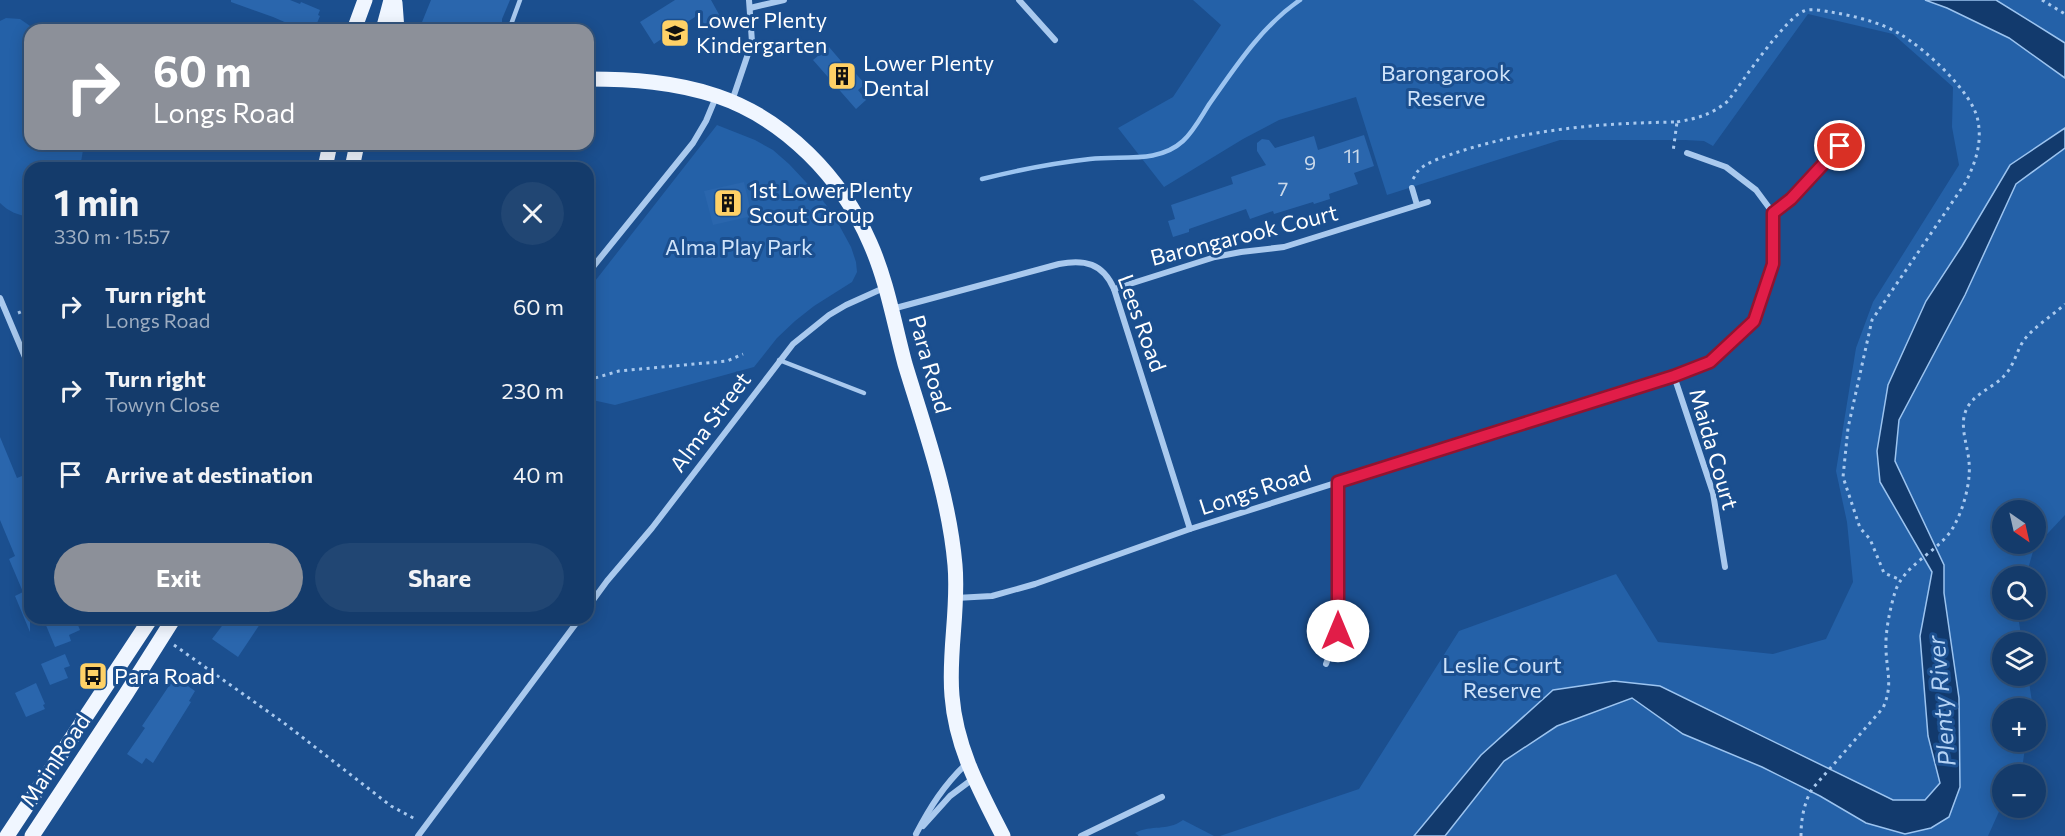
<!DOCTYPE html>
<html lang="en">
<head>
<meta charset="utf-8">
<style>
	:root { --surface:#143b6b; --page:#214673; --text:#f1f3f6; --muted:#9dadc1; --line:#33557e; --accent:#8c9099 }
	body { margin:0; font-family:Commissioner,sans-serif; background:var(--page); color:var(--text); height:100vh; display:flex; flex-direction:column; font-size:22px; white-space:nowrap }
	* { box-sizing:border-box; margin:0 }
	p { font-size:20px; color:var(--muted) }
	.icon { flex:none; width:33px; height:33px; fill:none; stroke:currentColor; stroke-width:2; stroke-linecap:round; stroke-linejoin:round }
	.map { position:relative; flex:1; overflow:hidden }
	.sheet { position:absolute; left:24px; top:162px; width:570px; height:462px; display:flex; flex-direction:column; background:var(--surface); border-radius:18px; box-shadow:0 3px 15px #0003,0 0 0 2px var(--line) }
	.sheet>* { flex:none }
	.hud { position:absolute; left:24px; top:24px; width:570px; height:126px; border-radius:18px; box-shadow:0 3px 15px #0003,0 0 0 2px var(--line); background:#8c9099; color:#fff; overflow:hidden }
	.needle { width:39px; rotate:146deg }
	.tools { position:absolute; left:1992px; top:500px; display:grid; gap:12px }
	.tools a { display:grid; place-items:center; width:54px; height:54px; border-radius:50%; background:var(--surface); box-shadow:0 3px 15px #0003,0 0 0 2px var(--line); font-size:30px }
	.pin { position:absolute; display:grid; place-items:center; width:51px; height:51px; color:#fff; margin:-26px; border:3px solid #fff; border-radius:50%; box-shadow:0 2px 6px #0007 }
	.me { position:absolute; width:66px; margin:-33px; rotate:0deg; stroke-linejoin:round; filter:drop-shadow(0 0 4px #0008) }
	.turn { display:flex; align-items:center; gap:21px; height:126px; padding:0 30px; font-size:27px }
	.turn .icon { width:78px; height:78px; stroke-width:2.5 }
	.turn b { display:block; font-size:42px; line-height:51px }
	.round { display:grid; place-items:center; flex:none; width:63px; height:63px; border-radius:32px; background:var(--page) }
	.overview { display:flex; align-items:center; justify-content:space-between; height:102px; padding:0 30px }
	h1 { font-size:36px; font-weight:700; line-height:45px }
	.cta { display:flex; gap:12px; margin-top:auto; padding:12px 30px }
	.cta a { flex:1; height:69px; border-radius:36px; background:var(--accent); color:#fff; font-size:24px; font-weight:700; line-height:69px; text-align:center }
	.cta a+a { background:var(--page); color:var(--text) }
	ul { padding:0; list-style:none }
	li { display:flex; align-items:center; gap:18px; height:84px; padding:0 30px }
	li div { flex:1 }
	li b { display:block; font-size:22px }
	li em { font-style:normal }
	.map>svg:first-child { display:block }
	.green { fill:#2461a8; fill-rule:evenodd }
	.water { fill:#123a6d; stroke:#9cc4f0; stroke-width:1.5 }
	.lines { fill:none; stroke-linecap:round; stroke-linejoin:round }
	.stream { stroke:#9cc4f0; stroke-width:4.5 }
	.building { fill:#2a66ad }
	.path { stroke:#a9c9ee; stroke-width:3; stroke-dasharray:3 4.5; stroke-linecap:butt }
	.service { stroke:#a9c9ee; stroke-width:4.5 }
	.minor { stroke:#a9c9ee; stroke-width:6 }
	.primary { stroke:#f0f6ff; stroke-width:15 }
	.route-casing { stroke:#92132f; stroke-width:15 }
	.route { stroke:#e11d48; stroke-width:10 }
	.labels { text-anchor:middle; stroke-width:6; stroke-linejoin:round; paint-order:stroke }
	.number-label { font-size:20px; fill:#cad9ea }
	.poi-label { font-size:22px; fill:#fff; stroke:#1b4f8f; text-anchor:start }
	.park-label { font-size:22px; fill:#cfe3fa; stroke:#1b4f8f }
	.street-label { font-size:22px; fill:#fff; stroke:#1b4f8f }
	.water-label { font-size:24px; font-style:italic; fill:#b5d3f5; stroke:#1b4f8f }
</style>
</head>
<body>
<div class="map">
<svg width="2065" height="836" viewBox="0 0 2065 836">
	<rect width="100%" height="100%" fill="#1b4f8f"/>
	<g class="green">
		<path d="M1193 0H2065V515L2034 548 2026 576H2002V609H2017L2022 642H2002V675H2028L2032 702 2031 708H2002V741H2026L2023 762 2017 774H2002V805L1988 836H1220L1359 789 1459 631 1616 574 1658 642 1773 654 1826 639 1853 582 1847 522 1836 471 1856 348 1873 302 1959 165 1952 127 1953 87 1893 34 1808 14 1713 146 1704 141 1685 140H1560L1387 195 1356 97 1279 120 1243 139 1164 187 1118 128 1173 97 1221 25ZM2002 510H2036V543H2002Z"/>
		<path d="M6 18 20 19 36 30H30V144H84L80 168H30V217C18 215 9 212 0 203V21Z"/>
		<path d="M717 125 755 140 773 150 789 164 820 197 833 214 851 247 856 262 857 272 852 282 814 306 795 321 777 338 754 367 615 405 588 399V290Z"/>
		<path d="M1183 820 1214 836H1139L1135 833C1152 824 1166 832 1183 820Z"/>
	</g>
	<g class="water">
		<path d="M1925 0H1996L2065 43V78L2009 38 1947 8Z"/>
		<path d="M2065 128V148L2016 184 1965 295 1899 420 1895 461 1944 565V593L1959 698 1960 787 1949 817 1931 828 1905 834 1866 823 1820 796 1762 767 1683 734 1632 698 1557 726 1504 761 1445 836H1414L1481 755 1553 690 1614 681 1660 686 1893 800H1925L1940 783 1928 736 1920 636 1932 572 1880 482 1877 451 1888 385 1926 301 1962 246 2010 165Z"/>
	</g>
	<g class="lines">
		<path class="stream" d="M982 179C1018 170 1054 163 1090 159 1121 155 1158 164 1183 141 1194 131 1202 115 1210 103 1236 66 1262 26 1300 0"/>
	</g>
	<g class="building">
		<path d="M231 0H290L300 4 301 2 320 10 318 15 320 16 314 30H303L273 17 231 2Z"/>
		<path d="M431 0H510L502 19V30H427L420 27Z"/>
		<path d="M675 0H711L721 18 707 28 698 15 654 44 640 22Z"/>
		<path d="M829 47 847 68 849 66 865 84 858 90 866 100 856 109 813 60Z"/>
		<path d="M1364 135 1374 166 1354 173 1358 184 1329 194 1330 199 1314 204 1313 202 1274 214 1273 211 1250 219 1246 209 1189 229V232L1173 237 1168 221 1175 219 1171 205 1233 184 1231 177 1266 165 1257 151V143L1262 139 1269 140 1275 148 1314 136 1318 150Z"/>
		<path d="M744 182 752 216 713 225 704 191Z"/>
		<path d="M0 437 17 478 22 476 30 494V632L15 596 23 592 9 559 15 556 0 520Z"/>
		<path d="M43 618H75L80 630 69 635 71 641 55 647Z"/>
		<path d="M228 618H264L238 657 212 639Z"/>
		<path d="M65 654 70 666 64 668 68 678 50 685 41 664Z"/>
		<path d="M175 677 195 691 189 701 191 702 153 763 146 758 142 764 127 754 145 728 142 726Z"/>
		<path d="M36 683 45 704 43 705 45 709 26 717 15 693Z"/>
	</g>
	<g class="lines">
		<g class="path">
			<path d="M2042 0 2065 14"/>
			<path d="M1677 122C1698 118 1711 115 1728 101 1742 82 1785 18 1804 11 1812 8 1823 11 1831 12 1854 16 1880 22 1900 34 1925 49 1973 92 1978 121 1982 143 1976 161 1966 182L1872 320 1848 428 1843 477 1860 528 1870 539 1884 573 1901 580"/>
			<path d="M1413 179C1415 176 1416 173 1418 171 1426 162 1444 157 1455 153 1527 129 1601 123 1677 122L1673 152"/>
			<path d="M18 313 30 308"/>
			<path d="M588 380 619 371 727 361 743 354"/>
			<path d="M174 645 284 723 391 806 417 820"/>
			<path d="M1801 836C1801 819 1804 803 1812 789L1883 708C1893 685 1887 674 1886 650 1885 632 1890 609 1895 592 1905 562 1942 551 1955 524 1964 507 1971 481 1969 462 1968 447 1960 428 1965 413 1971 394 1992 389 2004 376 2014 366 2016 352 2024 340 2035 326 2052 316 2065 304"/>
		</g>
		<g class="service">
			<path d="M509 30 520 0"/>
			<path d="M779 360 864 393"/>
		</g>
		<g class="minor">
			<path d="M1019 0 1055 40"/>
			<path d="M750 8 784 0"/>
			<path d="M732 101 752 42 749 0"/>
			<path d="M1412 188 1417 205"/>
			<path d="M1773 213 1791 199 1840 146"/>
			<path d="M588 273 693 143 706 121 716 97"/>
			<path d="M1114 289 1215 257 1241 252 1284 247 1428 202"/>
			<path d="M0 298 30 369"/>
			<path d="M892 309 1059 264C1084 259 1103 263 1114 289L1190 529"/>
			<path d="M1674 376 1713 493 1725 567"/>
			<path d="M956 598 992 596 1035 584 1190 529 1674 376 1710 362 1754 321 1773 264V213L1756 190 1726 167 1687 153"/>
			<path d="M588 607 607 581 652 528 793 344 829 315 846 305 886 287"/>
			<path d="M1326 664 1338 631V482"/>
			<path d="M923 826 950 796 974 778"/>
			<path d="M916 834C930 807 944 785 966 764"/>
			<path d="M418 836 580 618"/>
			<path d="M1081 836 1162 797"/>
		</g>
		<g class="primary">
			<path d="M395 3 397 30"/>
			<path d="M354 30 365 0"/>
			<path d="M383 30 391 0"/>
			<path d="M588 79C632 79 675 82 717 96 785 119 842 178 870 243 887 281 894 323 905 364 925 430 949 496 955 565 959 609 948 653 952 696 956 748 980 791 1003 836"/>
			<path d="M325 168 330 144"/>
			<path d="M352 168 357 144"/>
			<path d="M7 836 151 618"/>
			<path d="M32 836 126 694 174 618"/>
		</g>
	</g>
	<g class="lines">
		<g class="route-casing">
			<path id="route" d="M1338 631V482L1674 376 1710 362 1754 321 1773 264V213L1791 199 1840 146"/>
		</g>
		<use href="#route" class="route"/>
	</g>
	<defs>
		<g id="school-square" transform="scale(1.5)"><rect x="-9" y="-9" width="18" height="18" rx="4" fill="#ffd166" stroke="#1b4f8f"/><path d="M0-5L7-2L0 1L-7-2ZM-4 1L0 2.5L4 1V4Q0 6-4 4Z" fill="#111"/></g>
		<g id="building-square" transform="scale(1.5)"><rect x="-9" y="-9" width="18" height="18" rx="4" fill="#ffd166" stroke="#1b4f8f"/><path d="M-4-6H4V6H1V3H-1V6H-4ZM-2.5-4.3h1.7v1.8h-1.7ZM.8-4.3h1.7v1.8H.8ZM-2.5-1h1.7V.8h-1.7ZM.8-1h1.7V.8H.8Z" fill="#111"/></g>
		<g id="bus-square" transform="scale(1.5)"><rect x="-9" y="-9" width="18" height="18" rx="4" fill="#ffd166" stroke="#1b4f8f"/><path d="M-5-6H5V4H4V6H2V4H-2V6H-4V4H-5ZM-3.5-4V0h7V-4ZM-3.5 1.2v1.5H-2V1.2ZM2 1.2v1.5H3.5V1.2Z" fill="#111"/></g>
	</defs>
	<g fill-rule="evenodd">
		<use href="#school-square" x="675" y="33"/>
		<use href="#building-square" x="842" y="76"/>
		<use href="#building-square" x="728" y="203"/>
		<use href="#bus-square" x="93" y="676"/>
	</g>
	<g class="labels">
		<g class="number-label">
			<text x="1352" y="163">11</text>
			<text x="1310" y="170">9</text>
			<text x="1283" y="196">7</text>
		</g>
		<g class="poi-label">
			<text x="696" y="28">Lower Plenty<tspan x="696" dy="25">Kindergarten</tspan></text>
			<text x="863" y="71">Lower Plenty<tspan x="863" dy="25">Dental</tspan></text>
			<text x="749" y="198">1st Lower Plenty<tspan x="749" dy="25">Scout Group</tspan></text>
			<text x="114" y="684">Para Road</text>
		</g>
		<g class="park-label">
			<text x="1446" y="81">Barongarook<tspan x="1446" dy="25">Reserve</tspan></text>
			<text x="739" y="255">Alma Play Park</text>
			<text x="1502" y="673">Leslie Court<tspan x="1502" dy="25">Reserve</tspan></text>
		</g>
		<g class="street-label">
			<text transform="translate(1244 235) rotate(-14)" y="8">Barongarook Court</text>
			<text transform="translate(1142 323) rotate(70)" y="8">Lees Road</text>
			<text transform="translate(930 364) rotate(74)" y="8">Para Road</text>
			<text transform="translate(710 422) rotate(-53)" y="8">Alma Street</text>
			<text transform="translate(1714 449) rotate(74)" y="8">Maida Court</text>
			<text transform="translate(1255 490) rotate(-18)" y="8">Longs Road</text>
			<text transform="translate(55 760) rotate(-56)" y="8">Main Road</text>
		</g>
		<g class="water-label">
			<text transform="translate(1942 701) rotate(-95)" y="8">Plenty River</text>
		</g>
	</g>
</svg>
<div class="tools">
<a><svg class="needle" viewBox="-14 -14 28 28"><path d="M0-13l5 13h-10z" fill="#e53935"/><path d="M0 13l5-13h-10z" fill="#9dadc1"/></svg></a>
<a><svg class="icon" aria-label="search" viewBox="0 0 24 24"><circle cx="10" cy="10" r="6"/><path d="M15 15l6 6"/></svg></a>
<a><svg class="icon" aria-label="layers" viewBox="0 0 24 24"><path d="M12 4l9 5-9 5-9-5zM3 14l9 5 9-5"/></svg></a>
<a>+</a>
<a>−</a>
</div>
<div class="pin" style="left:1840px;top:146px;background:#d93025"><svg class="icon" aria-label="arrive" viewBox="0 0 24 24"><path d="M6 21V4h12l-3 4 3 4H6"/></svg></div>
<svg class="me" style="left:1338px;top:631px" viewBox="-20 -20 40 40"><circle r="19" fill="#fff"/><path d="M0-13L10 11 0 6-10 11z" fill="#e11d48"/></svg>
<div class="hud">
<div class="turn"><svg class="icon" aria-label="right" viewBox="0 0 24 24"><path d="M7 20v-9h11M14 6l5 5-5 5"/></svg><div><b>60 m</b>Longs Road</div></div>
</div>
<section class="sheet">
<div class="overview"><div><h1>1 min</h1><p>330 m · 15:57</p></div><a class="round"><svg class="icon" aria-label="close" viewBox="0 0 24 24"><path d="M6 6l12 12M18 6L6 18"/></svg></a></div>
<ul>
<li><svg class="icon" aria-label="right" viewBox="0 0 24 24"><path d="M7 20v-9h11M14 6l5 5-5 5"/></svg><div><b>Turn right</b><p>Longs Road</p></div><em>60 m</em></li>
<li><svg class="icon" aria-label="right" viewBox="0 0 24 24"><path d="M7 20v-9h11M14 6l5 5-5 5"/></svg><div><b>Turn right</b><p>Towyn Close</p></div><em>230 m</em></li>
<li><svg class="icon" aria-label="arrive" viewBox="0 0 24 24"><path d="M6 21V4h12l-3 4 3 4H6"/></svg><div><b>Arrive at destination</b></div><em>40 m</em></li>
</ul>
<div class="cta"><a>Exit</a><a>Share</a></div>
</section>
</div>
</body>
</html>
